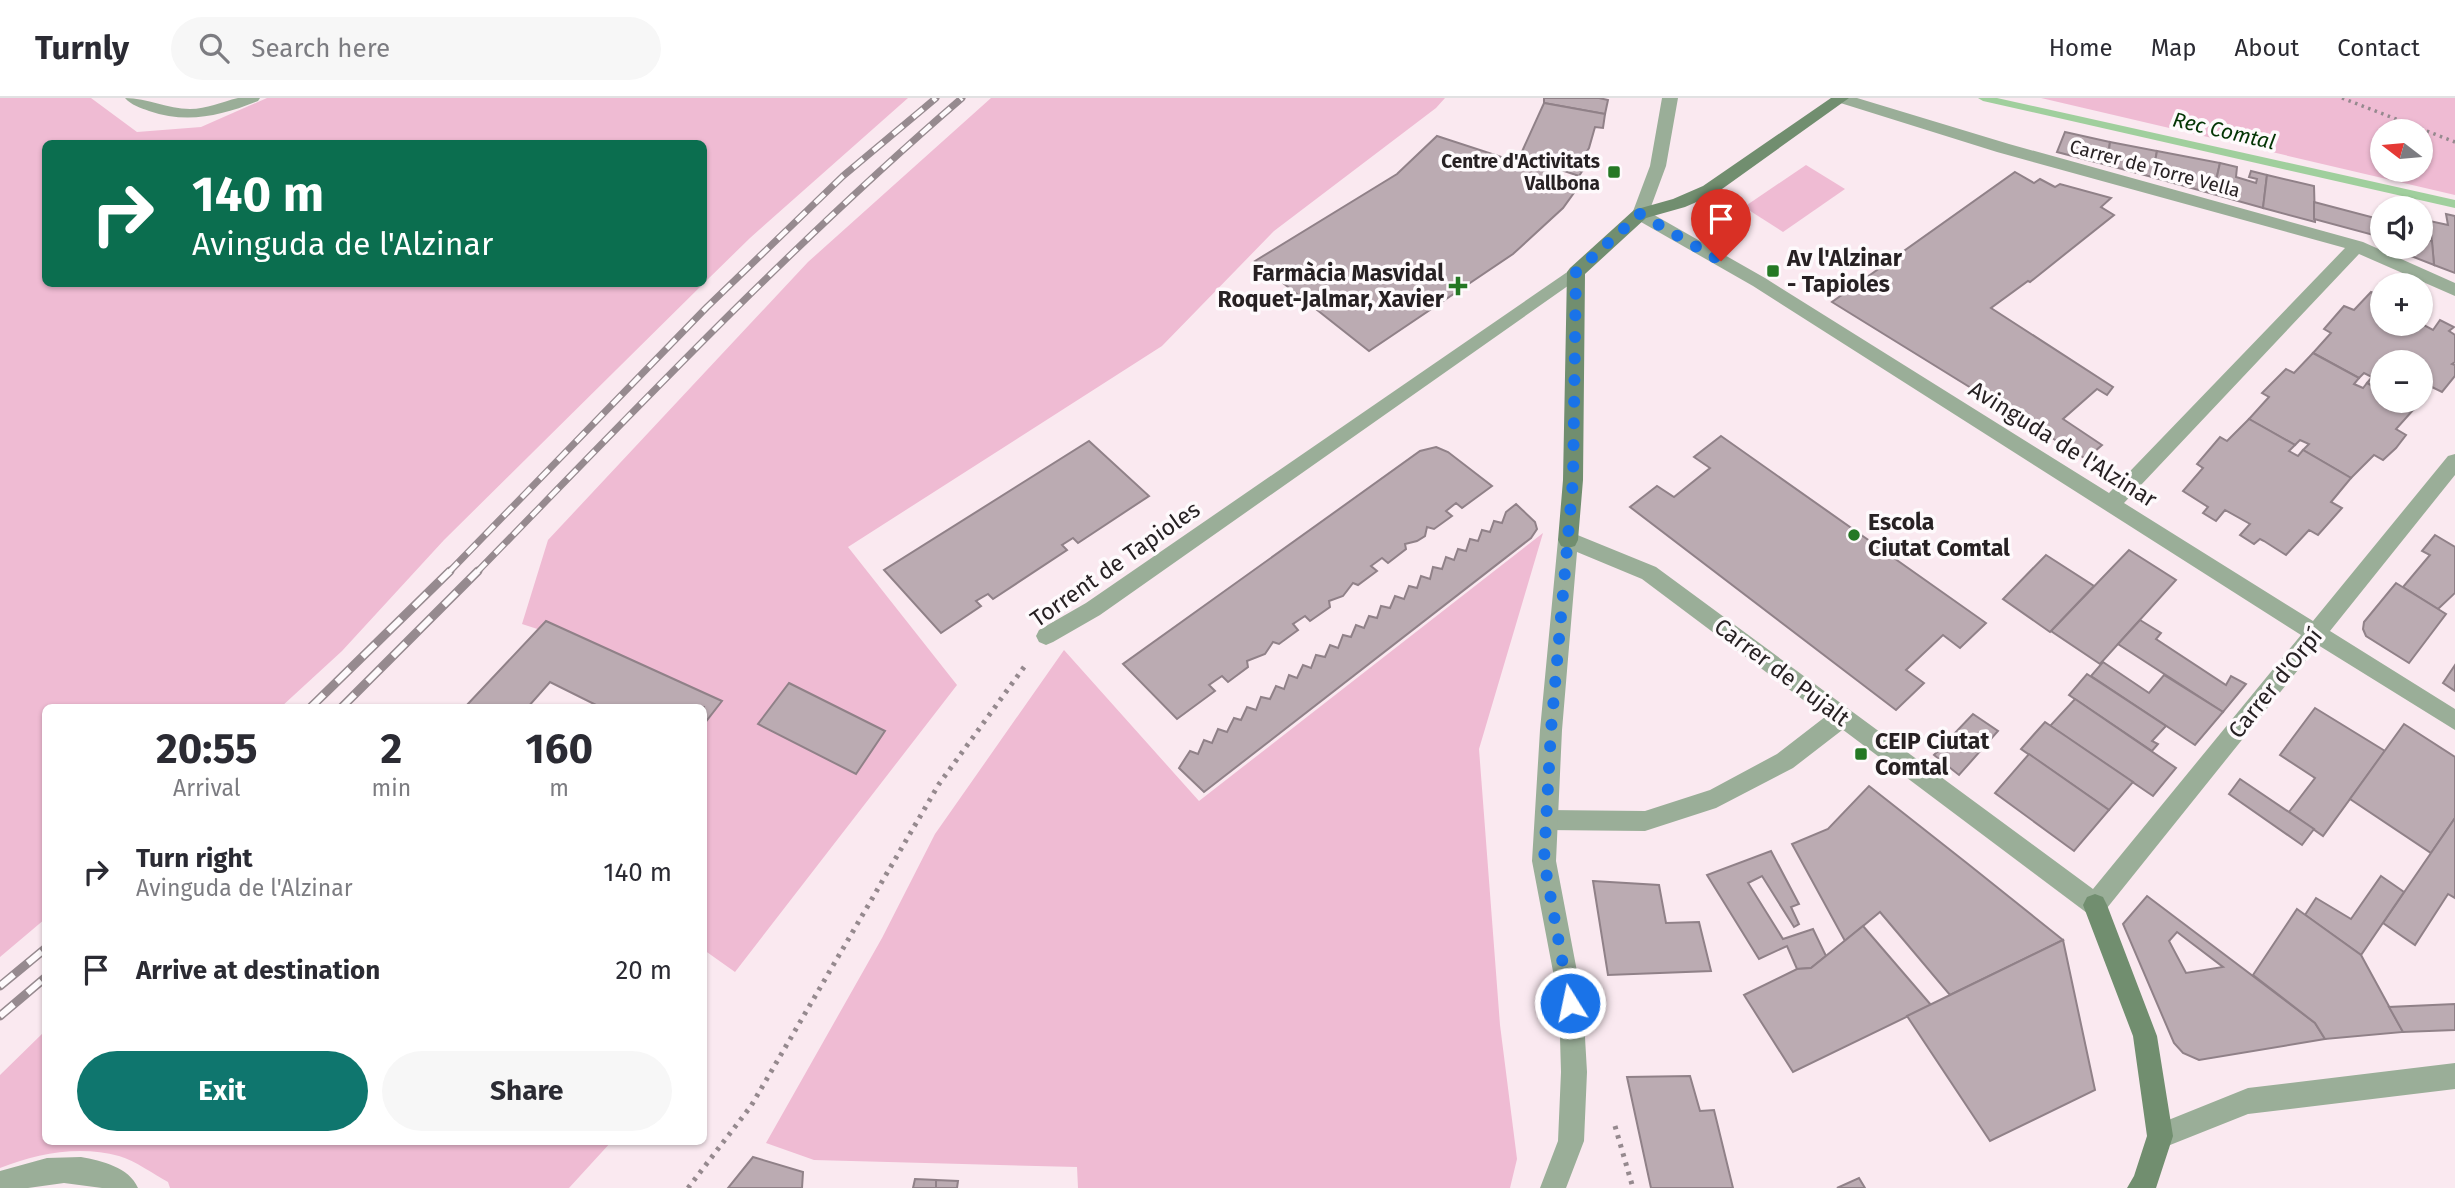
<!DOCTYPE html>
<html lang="en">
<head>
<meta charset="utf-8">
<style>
	:root { --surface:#fff; --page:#f7f7f7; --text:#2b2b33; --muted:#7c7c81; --line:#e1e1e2; --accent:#0f766e }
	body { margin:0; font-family:"Fira Sans",sans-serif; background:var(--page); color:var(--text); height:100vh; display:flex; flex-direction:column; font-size:26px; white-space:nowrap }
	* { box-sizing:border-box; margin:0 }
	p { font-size:23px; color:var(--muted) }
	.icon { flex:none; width:38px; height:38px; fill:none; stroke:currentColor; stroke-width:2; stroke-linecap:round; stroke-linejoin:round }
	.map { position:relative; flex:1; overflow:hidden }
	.side { position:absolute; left:42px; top:606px; width:665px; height:441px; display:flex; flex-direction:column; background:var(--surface); border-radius:10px; box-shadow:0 2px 5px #0004 }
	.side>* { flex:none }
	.top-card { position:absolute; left:42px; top:42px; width:665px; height:147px; border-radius:10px; box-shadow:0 2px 5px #0004; background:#0b6e4f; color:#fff; overflow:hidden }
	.needle { width:46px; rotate:286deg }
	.fabs { position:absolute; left:2370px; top:21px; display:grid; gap:14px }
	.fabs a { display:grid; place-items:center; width:63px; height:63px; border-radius:50%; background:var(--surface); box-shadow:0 2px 5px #0004; font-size:35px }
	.pin { position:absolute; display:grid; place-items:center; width:60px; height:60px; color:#fff; margin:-72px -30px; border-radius:50% 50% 50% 0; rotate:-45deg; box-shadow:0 0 7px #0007 }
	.pin .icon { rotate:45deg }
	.me { position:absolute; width:77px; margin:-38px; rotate:350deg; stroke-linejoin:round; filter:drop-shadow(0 0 5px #0008) }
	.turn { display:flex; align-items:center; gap:24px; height:147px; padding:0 35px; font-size:32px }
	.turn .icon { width:91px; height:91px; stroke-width:2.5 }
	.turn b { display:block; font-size:49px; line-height:60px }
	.eta { display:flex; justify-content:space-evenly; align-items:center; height:119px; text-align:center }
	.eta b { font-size:42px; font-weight:700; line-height:49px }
	.action { display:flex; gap:14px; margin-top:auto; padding:14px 35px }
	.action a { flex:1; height:80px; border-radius:42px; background:var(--accent); color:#fff; font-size:28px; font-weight:700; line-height:80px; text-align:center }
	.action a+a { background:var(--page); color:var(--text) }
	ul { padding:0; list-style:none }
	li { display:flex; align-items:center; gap:21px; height:98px; padding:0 35px }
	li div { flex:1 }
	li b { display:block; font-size:26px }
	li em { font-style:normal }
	header { display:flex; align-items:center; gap:42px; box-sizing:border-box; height:98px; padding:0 35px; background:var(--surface); border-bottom:2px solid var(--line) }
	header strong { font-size:33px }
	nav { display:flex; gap:38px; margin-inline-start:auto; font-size:24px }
	.search { width:490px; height:63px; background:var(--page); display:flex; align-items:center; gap:18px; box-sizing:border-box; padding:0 24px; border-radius:38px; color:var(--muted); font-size:26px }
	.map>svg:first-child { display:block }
	.green { fill:#efbbd3; fill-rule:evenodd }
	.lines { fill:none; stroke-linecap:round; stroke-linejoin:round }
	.stream { fill:#a0cf9d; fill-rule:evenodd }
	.building { fill:#bbabb2; stroke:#908188; stroke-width:2; fill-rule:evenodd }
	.path-far1 { stroke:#95898e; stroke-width:3.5; stroke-dasharray:2.5 4.5; stroke-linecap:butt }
	.path { stroke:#95898e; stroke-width:5; stroke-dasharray:3.5 6; stroke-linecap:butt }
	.lane { fill:#9aae98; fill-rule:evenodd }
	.street { fill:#9aae98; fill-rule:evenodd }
	.secondary { fill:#718e6f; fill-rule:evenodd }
	.rail-far1-casing { stroke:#968a8f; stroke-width:7 }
	.rail-casing { stroke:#968a8f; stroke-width:9 }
	.rail-far1 { stroke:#fefafc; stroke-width:4.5; stroke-dasharray:13; stroke-linecap:butt }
	.rail { stroke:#fefafc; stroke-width:6; stroke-dasharray:18; stroke-linecap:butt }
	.route { stroke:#1a73e8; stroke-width:12; stroke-dasharray:0 21.6 }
	.poi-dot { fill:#257824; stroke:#fefafc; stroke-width:2.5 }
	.labels { text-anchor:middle; stroke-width:7; stroke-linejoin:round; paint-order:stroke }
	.far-poi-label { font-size:19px; font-weight:bold; fill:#272123; stroke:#fefafc; text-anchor:end }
	.far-street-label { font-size:19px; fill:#272123; stroke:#fefafc }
	.far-water-label { font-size:21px; font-style:italic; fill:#033504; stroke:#fefafc }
	.poi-label { font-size:23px; font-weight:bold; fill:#272123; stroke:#fefafc; text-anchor:start }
	.street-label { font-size:23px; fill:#272123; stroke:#fefafc }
</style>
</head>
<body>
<header>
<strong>Turnly</strong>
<div class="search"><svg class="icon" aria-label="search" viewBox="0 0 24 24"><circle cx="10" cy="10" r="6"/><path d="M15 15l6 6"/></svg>Search here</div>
<nav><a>Home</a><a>Map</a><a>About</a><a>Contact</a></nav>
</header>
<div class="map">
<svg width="2455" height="1090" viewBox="0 0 2455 1090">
	<rect width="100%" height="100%" fill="#fae9f0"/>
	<g class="green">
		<path d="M0 0H91L137 34 201 29 267 0H908L750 140 704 185V46H46V186H703L444 442 342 553 281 609H46L45 821 0 859Z"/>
		<path d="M991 0H1445L1436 10 1274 133 1162 248 848 449 957 587 735 874 704 852V609L630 561 522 526 548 442 808 164Z"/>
		<path d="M2041 0H2455V97ZM2420 33V72H2382V33Z"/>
		<path d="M1806 67 1845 91 1783 134 1744 109Z"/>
		<path d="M1543 435 1479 651 1500 927 1517 1061 1510 1090H1078L1077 1069 814 1062 766 1045 882 840 935 736 1064 552 1199 703Z"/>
		<path d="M45 933 46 1043H612L569 1090H170L168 1084C153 1076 136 1063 119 1058 80 1047 37 1055 0 1070V977Z"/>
	</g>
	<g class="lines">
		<path class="stream" d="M1978 0H1997L2455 102V110L1983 3Z"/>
	</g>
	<g class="building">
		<path d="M1544 0H1599L1608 2 1605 16 1544 5Z"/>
		<path d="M1544 5 1605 16 1603 30 1595 29 1589 50 1582 61 1588 64 1579 78 1520 58Z"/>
		<path d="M2065 34 2110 44 2107 67 2057 54Z"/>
		<path d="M1437 38 1581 85 1563 110 1513 156 1369 253 1255 163 1397 76Z"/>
		<path d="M2110 44 2157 53 2152 79 2107 67Z"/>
		<path d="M2157 53 2220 65 2213 96 2152 79Z"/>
		<path d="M2220 65 2237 69 2236 79 2256 85 2257 81 2249 79 2251 73 2267 77 2263 110 2213 96Z"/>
		<path d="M2015 74 2034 85 2040 81 2055 89 2060 86 2111 100 2101 109 2114 117 2030 184 2028 183 1991 210 2113 289 2107 297 2097 291 2063 321 2102 347 2086 361 1832 204Z"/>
		<path d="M2267 77 2314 88 2315 124 2263 110Z"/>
		<path d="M2314 104 2375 120 2377 138 2314 121Z"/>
		<path d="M2446 116 2455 118V175L2434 167 2431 135 2426 133 2425 122 2448 127Z"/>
		<path d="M2375 120 2382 122V146L2377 138Z"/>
		<path d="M2420 136 2421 141 2432 143 2434 167 2388 149H2420Z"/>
		<path d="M2371 194 2382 199V226L2420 225 2433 232 2440 222 2454 229 2449 233 2455 237V264L2452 266 2455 267V278L2442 294 2432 289 2414 311 2399 303H2420V264H2382V293L2367 285 2372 279 2364 275 2359 280 2313 255 2331 235 2324 231 2344 208 2354 212Z"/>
		<path d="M2313 255 2359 280 2354 286 2363 290 2367 285 2382 293V303H2399L2414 311 2396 331 2406 337 2396 350 2383 362 2374 357 2351 380 2303 352 2309 346 2300 342 2295 347 2249 321 2269 299 2262 295 2286 271 2294 275Z"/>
		<path d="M2249 321 2295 347 2289 353 2298 358 2303 352 2351 380 2331 404 2342 410 2318 437 2309 432 2286 457 2264 443 2260 441 2254 446 2240 437 2250 426 2225 412 2216 423 2203 415 2208 409 2183 393 2203 370 2197 366 2220 339 2227 343Z"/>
		<path d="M1721 338 1986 525 1960 550 1943 537 1906 572 1924 585 1896 612 1630 409 1657 388 1674 399 1710 370 1694 359Z"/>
		<path d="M1089 343 1149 398 1078 445 1073 440 1062 447 1067 452 993 501 988 496 976 503 981 508 941 535 884 472Z"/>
		<path d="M1436 349 1448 354 1492 388 1462 410 1456 405 1446 413 1452 418 1434 431 1427 429 1425 438 1417 443 1405 446 1406 451 1388 465 1382 460 1371 468 1377 473 1358 487 1353 485 1343 498 1329 503 1330 509 1310 523 1305 518 1293 526 1298 532 1279 546 1273 544 1265 556 1247 563 1248 569 1228 584 1222 578 1209 587 1215 593 1177 621 1123 566 1420 353Z"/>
		<path d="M1516 406 1535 424 1537 431 1531 440 1204 694 1179 670 1190 653 1198 656 1204 642 1212 645 1218 631 1227 634 1234 620 1241 622 1247 609 1256 612 1261 599 1270 601 1276 588 1284 591 1289 577 1297 580 1303 567 1311 570 1316 557 1325 559 1330 547 1338 550 1343 537 1351 539 1356 527 1364 530 1369 518 1377 520 1381 508 1390 510 1395 498 1404 501 1409 488 1417 490 1421 478 1430 481 1433 469 1442 471 1446 459 1454 462 1458 451 1466 453 1470 441 1478 443 1482 432 1490 434 1494 423 1502 425 1506 414Z"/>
		<path d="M2435 437 2455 449V495L2438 511 2403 489 2430 457 2422 453Z"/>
		<path d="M2129 452 2176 482 2100 566 2051 533Z"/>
		<path d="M2046 457 2094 488 2050 534 2003 501Z"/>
		<path d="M2396 485 2446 516 2409 565 2366 538 2363 531 2364 524Z"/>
		<path d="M2140 522 2161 535 2156 541 2226 587 2231 578 2246 586 2223 614 2118 546Z"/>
		<path d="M546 523 722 603 704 626V609H600L550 584 528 609H465Z"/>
		<path d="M2103 564 2149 595 2164 577 2223 614 2195 647 2091 578Z"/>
		<path d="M2455 567V593L2443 585Z"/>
		<path d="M2087 576 2166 628 2152 643 2158 646 2152 653 2069 597Z"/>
		<path d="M789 585 885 633 856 676 758 626Z"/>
		<path d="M2075 601 2176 670 2153 698 2050 628Z"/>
		<path d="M2315 610 2385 653 2323 738 2289 714 2315 680 2280 657Z"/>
		<path d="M1973 616 1998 633 1959 677 1934 657Z"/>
		<path d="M2045 624 2133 684 2109 712 2021 651Z"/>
		<path d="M2404 626 2455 659V720L2431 755 2350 701Z"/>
		<path d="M2029 656 2109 712 2074 753 1995 695Z"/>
		<path d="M2240 681 2314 731 2302 747 2229 696Z"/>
		<path d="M1869 688 1968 766 2063 842 1950 897 1880 814 1845 843 1792 746 1828 731Z"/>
		<path d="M2455 720V800L2448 796 2415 847 2383 825Z"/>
		<path d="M1771 753 1799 806 1791 809 1799 826 1794 829 1762 778 1748 785 1783 841 1813 831 1826 858 1811 870 1797 871 1787 848 1759 861 1707 777Z"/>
		<path d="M2381 778 2404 794 2361 857 2305 817 2316 800 2351 821Z"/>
		<path d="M1593 783 1659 787 1666 825 1699 824 1711 873 1608 877Z"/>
		<path d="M2147 798 2315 925 2325 941 2199 962 2183 955 2174 945 2123 826ZM2177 834 2223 869 2186 875 2169 843Z"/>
		<path d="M2297 811 2361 857 2403 934 2325 941 2315 925 2253 877Z"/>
		<path d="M1863 828 1931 907 1793 974 1744 897 1797 871 1811 870Z"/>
		<path d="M2063 842 2095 992 1990 1043 1907 918Z"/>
		<path d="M2455 906V932L2403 934 2389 909Z"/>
		<path d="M1690 978 1700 1013 1714 1012 1733 1090H1651L1627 979Z"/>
		<path d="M753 1059 803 1074 802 1090H728Z"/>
		<path d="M1859 1080 1865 1090H1837Z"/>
		<path d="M915 1081 936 1082V1090H913Z"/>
		<path d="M936 1082 958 1083 957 1090H936Z"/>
	</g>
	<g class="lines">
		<path class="path-far1" d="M2342 0 2455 44"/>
		<g class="path">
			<path d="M1615 1028 1633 1090"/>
			<path d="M688 1090 751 1008 939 686 1027 565"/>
		</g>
		<path class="lane" d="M1842 610 1850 612 1853 619 1850 626 1793 670 1716 710 1645 733 1546 732 1538 729 1535 722 1538 715 1546 712 1645 713 1710 692 1777 656 1834 612Z"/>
		<g class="street">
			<path d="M125 0C148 0 167 11 190 11 207 11 221 4 238 0 244 0 253 0 260 0L258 3C221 18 187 26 149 13 141 10 131 7 125 0Z"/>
			<path d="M1662 0H1678L1666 68 1649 114 1765 180 2109 395 2345 150 1997 54 1834 3 1832 0H1857L2009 46 2363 144 2455 185V198L2359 156 2124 405 2313 523 2448 358 2455 356V377L2330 533 2455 611V632L2318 547 2103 815 2095 818 2087 815 1642 481 1577 454 1562 632 1556 763 1583 905 1587 974 1584 1043 1566 1090H1540L1558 1043 1561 974 1559 905 1532 763 1540 632 1558 442 1561 436 1568 434 1575 436 1656 469 2093 791 2301 537 1753 188 1634 120 1632 116 1650 68Z"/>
			<path d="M1576 168 1582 170 1585 174 1582 178 1100 517 1053 544 1046 547 1039 544 1036 538 1039 532 1086 505Z"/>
			<path d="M2455 965V991L2248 1016 2160 1051 2151 1047 2147 1038 2151 1029 2248 990Z"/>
			<path d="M81 1059C102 1063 129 1069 138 1090H102L64 1085 28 1090H0V1073L47 1060Z"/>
		</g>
		<g class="secondary">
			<path d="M1831 0H1849L1715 96 1685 109 1646 120 1585 176 1583 382 1578 442 1575 448 1568 450 1561 448 1558 442 1563 382 1567 174 1570 170 1634 112 1673 101 1703 88Z"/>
			<path d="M2095 796 2103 799 2107 807 2157 938 2173 1038 2156 1090H2127L2134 1078 2147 1038 2133 938 2083 807 2087 799Z"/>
		</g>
		<g class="rail-far1-casing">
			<g id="rail-far1">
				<path d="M449 474 707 209 843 78 936 0"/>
				<path d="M477 474C635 312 790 148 962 0"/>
			</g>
		</g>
		<g class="rail-casing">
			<g id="rail">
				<path d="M311 609 450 473"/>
				<path d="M342 609 478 473"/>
				<path d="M0 888 46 850"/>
				<path d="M0 918 46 879"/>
			</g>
		</g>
		<use href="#rail-far1" class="rail-far1"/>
		<use href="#rail" class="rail"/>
	</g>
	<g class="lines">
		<path class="route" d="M1570 905 1544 763 1551 632 1573 382 1576 174 1640 116 1721 163"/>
	</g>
	<g class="poi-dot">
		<rect x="1607" y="67" width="14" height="14" rx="3.5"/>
		<rect x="1766" y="166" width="14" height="14" rx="3.5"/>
		<path d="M1454.5 177.5h7v7h7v7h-7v7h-7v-7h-7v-7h7z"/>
		<circle cx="1854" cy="437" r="7"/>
		<rect x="1854" y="649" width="14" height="14" rx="3.5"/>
	</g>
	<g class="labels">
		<g class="far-poi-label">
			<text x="1600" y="70">Centre d'Activitats<tspan x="1600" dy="22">Vallbona</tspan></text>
		</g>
		<g class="far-street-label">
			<text transform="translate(2155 70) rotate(15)" y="7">Carrer de Torre Vella</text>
		</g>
		<g class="far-water-label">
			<text transform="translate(2224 33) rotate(13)" y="7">Rec Comtal</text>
		</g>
		<g class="poi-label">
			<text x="1787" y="168">Av l'Alzinar<tspan x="1787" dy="26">- Tapioles</tspan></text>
			<text x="1444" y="183" text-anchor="end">Farmàcia Masvidal<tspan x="1444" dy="26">Roquet-Jalmar, Xavier</tspan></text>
			<text x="1868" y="432">Escola<tspan x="1868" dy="26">Ciutat Comtal</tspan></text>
			<text x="1875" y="651">CEIP Ciutat<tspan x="1875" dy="26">Comtal</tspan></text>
		</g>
		<g class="street-label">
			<text transform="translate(2063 346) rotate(32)" y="8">Avinguda de l'Alzinar</text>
			<text transform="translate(1115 466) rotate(-35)" y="8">Torrent de Tapioles</text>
			<text transform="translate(1782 574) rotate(37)" y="8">Carrer de Pujalt</text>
			<text transform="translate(2275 585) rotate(-51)" y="8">Carrer d'Orpí</text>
		</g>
	</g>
</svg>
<div class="fabs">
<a><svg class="needle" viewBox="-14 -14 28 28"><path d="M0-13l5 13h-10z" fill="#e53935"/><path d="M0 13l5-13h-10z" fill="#7c7c81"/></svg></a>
<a><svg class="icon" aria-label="sound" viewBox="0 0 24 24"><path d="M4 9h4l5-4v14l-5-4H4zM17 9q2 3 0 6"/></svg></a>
<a>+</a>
<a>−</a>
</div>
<div class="pin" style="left:1721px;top:163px;background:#d93025"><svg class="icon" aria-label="arrive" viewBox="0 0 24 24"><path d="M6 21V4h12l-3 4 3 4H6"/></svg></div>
<svg class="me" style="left:1570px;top:905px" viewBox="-20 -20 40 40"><circle r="17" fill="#1a73e8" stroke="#fff" stroke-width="3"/><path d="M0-11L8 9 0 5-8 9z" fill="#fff"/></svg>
<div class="top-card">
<div class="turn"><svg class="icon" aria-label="right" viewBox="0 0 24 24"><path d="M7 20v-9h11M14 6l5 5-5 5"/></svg><div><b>140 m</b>Avinguda de l'Alzinar</div></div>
</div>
<section class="side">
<div class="eta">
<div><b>20:55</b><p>Arrival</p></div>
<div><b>2</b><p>min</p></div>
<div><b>160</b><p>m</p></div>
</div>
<ul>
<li><svg class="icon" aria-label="right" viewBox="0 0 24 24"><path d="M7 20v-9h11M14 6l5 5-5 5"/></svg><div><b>Turn right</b><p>Avinguda de l'Alzinar</p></div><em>140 m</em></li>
<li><svg class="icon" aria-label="arrive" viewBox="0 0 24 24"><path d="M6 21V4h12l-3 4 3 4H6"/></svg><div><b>Arrive at destination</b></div><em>20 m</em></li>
</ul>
<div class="action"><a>Exit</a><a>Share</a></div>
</section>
</div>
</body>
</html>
